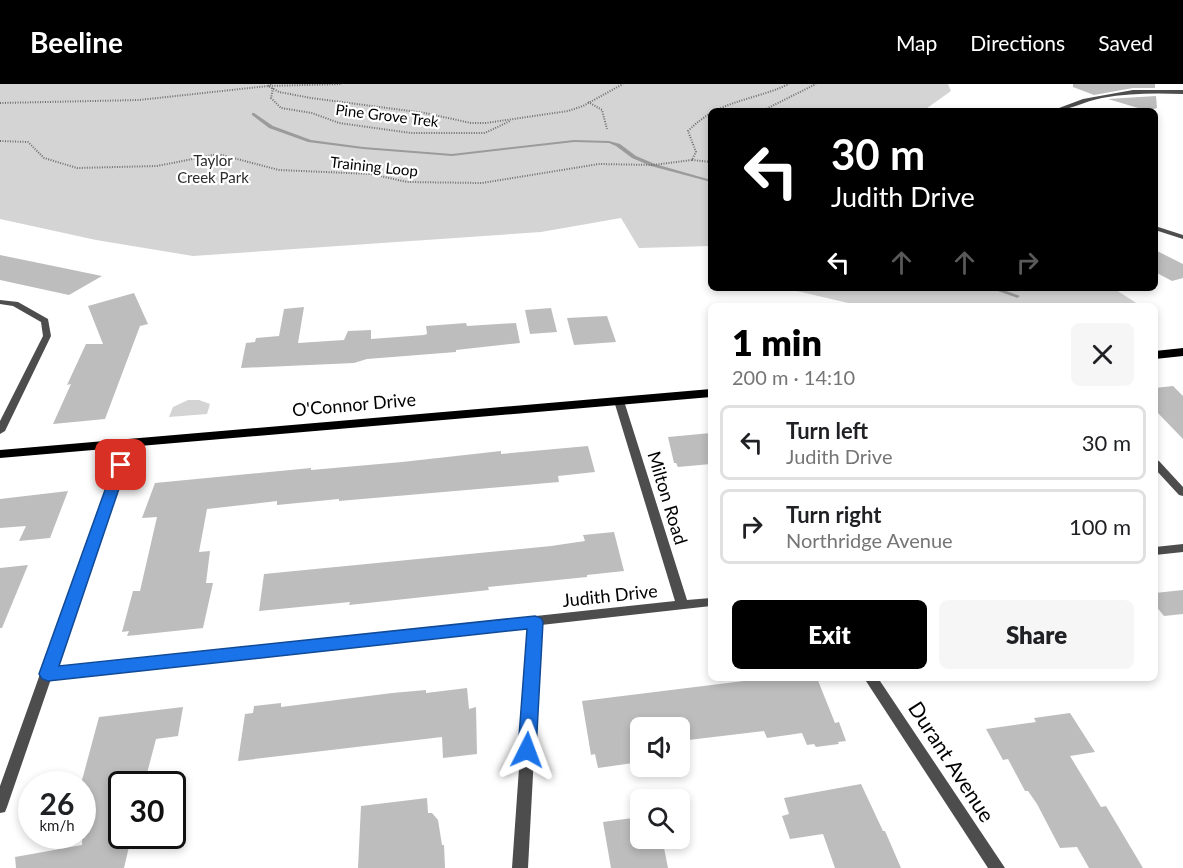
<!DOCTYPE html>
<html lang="en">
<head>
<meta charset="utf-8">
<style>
	:root { --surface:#fff; --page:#f6f6f6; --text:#202124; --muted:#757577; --line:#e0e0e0; --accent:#000 }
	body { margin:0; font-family:Lato,sans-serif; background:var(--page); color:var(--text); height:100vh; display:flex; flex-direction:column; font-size:22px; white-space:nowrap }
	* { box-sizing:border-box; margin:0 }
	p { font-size:20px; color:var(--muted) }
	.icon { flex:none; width:33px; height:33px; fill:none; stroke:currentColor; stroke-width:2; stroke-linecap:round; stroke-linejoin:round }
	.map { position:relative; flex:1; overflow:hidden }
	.panel { position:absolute; left:708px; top:219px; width:450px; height:378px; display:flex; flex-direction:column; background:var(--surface); border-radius:9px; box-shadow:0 3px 9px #0003 }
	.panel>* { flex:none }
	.top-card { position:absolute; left:708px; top:24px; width:450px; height:183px; border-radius:9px; box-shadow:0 3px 9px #0003; background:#000; color:#fff; overflow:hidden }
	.tools { position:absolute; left:630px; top:633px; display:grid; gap:12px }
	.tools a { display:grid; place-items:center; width:60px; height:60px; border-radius:9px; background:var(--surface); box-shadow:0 3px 9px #0003; font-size:30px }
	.speed { position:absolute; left:18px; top:687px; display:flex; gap:12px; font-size:30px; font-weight:700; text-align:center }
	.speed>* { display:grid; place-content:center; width:78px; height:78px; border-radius:50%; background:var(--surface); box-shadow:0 3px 9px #0003; line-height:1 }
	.speed small { font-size:15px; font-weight:400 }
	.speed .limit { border:3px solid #111; border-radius:9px; background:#fff; color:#111 }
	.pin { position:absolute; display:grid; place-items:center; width:51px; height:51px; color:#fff; margin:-26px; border-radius:12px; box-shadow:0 3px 9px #0006 }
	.me { position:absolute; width:66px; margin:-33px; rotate:3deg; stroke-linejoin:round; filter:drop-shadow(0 0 4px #0008) }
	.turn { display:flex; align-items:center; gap:21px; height:126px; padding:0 24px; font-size:27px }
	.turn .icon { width:78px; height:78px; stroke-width:2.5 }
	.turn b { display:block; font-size:42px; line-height:51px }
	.lanes { display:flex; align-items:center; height:57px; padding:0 24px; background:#0003; justify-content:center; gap:30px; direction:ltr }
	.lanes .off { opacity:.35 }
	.round { display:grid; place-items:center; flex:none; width:63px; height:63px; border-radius:9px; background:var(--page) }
	.head { display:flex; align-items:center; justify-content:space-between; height:102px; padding:0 24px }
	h1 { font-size:36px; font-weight:800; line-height:45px; color:var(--accent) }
	.cta { display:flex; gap:12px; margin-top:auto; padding:12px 24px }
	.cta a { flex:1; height:69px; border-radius:9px; background:var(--accent); color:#fff; font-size:24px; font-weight:800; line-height:69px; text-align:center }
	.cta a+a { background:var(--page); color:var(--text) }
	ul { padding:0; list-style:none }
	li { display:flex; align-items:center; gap:18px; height:75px; margin:0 12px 9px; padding:0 12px; border:3px solid var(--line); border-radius:9px }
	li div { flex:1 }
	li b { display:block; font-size:22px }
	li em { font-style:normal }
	header { display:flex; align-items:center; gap:36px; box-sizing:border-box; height:84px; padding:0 30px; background:var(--accent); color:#fff }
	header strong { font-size:28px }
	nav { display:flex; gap:33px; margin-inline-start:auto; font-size:21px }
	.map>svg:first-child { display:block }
	.green { fill:#d4d4d4 }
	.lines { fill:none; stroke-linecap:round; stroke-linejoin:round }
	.stream { fill:#9b9b9b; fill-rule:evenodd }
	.building { fill:#bdbdbd }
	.path { stroke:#6f6f6f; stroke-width:2; stroke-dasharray:1 1.5; stroke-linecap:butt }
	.minor { fill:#4d4d4d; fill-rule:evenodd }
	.major { fill:#000; fill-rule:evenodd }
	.route { fill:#1a73e8; stroke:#114b97; stroke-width:1.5 }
	.labels { text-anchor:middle; stroke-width:4.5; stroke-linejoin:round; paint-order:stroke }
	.far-street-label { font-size:15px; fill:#000; stroke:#fff }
	.far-park-label { font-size:15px; fill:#2b2b2b; stroke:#fff }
	.street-label { font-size:18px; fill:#000; stroke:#fff }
	.near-street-label { font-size:21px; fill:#000; stroke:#fff }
</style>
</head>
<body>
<header>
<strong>Beeline</strong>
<nav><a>Map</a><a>Directions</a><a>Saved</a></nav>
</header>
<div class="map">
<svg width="1183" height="784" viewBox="0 0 1183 784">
	<rect width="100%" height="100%" fill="#fff"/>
	<g class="green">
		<path d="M0 0H948L951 7 923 27H711V162L639 164 621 134 541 148 193 172 96 156 0 135Z"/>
		<path d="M795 204H1113L1141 222H861L797 207Z"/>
		<path d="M188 316H199L210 320 207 330 169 333 173 323Z"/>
	</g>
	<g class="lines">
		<g class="stream">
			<path d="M252 29H254L273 42 311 56 363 63 452 70 574 56 609 57 620 60 636 72 655 80 711 96V98L651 82 632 74 616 62 609 59 574 58 452 72 363 65 308 58 269 44 252 31Z"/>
			<path d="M989 204H998L1020 212 1017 214 1015 213Z"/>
		</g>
	</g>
	<g class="building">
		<path d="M1073 0H1155V4H1133L1094 11 1073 3Z"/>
		<path d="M1156 12 1157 24 1148 27 1108 15Z"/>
		<path d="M1155 166 1183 180V194L1172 197 1155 188Z"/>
		<path d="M0 171 102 192 69 211 0 196Z"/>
		<path d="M134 209 148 240 140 242 105 335 53 340 71 300 67 301 86 260H103L88 222Z"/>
		<path d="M304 223 298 259 344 256 348 247 371 246V255L424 251 427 250 426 242 466 239 467 242 516 239 520 259 456 266V268L367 275 354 279 241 284 246 259 255 258 256 254 279 252 284 225Z"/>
		<path d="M551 224 557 248 530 250 525 226Z"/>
		<path d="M607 232 616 258 574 261 567 234Z"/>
		<path d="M1173 302 1183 312V355L1155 326V304Z"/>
		<path d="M711 349V380L678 383 676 379H674L668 353Z"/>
		<path d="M588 362 595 388 558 392 559 398 339 417V415L277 421V417L207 425 199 468 210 467 206 499H213L203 544 127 552 129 547 122 548 133 507H140L157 433 142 434 155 399 311 384V386L402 378 501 367V370Z"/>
		<path d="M68 407 50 454 19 457 26 442 0 444V415Z"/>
		<path d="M614 448 624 487 587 491V493L488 503 489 506 349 521 350 518 259 527 264 490 551 462 585 457 583 451Z"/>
		<path d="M28 481 2 544H0V484Z"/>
		<path d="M1183 506V530L1164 532 1155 521V509Z"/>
		<path d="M768 594H774L775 597 817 594 835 639 839 638 846 657 838 658 839 660 816 663 814 660 807 661 802 649 767 654 764 647 680 657V644H640V678L598 684 595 670 591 671 582 617Z"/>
		<path d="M467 604 469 625 476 623 477 670 443 674 442 653 238 677 245 630 253 629 254 622 281 619V623L392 609 426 606V609Z"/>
		<path d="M183 623 178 652 156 655 145 697 122 700V756L131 754 124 784H16L15 773 82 761 84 700H81L99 633Z"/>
		<path d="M1070 629 1095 668 1070 672 1101 723 1106 722 1143 784H1089L1077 763 1060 764 1037 720 1028 707H1025L1008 675 1003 676 986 645 1036 638 1034 634Z"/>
		<path d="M861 700 883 747H885L901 784H835L823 750 790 755 782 732 789 730 784 714Z"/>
		<path d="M427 714 428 729H432L438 736 442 761H444L445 784H358L361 722Z"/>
		<path d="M640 733V754H662L668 784H611L603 738Z"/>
	</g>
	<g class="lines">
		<g class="path">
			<path d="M271 0 268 2 342 0"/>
			<path d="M273 4 271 14 281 24 312 29 339 39 411 49H485L510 37"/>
			<path d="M588 18 602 26 607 45"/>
			<path d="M0 19 139 16 268 2 279 8 311 14 425 29 471 39H486L568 27 583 22 623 0"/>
			<path d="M762 27 816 0"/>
			<path d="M0 57 28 58 44 74 77 84 157 82 218 70 279 86 371 90 407 98 482 99 599 80 653 81 692 76 696 68 688 47C720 15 750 18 789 0"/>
			<path d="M692 76 711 78"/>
		</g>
		<g class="minor">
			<path d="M1133 6H1183V10C1156 9 1129 9 1102 14 1085 17 1068 27 1051 27L1083 15Z"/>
			<path d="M1155 142 1183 151V155L1155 146Z"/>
			<path d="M0 216 18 218 48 235 51 252 5 347 0 350V337L43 252 41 238 13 222 0 220Z"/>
			<path d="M619 314 624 317 687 516 711 514V522L541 541 528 784H512L529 542 51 595 7 723 5 728 0 729V702L123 358H131L132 360 55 584 675 517 614 317Z"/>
			<path d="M1155 376 1159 377 1183 403V412L1179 411 1155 385Z"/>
			<path d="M1183 460V468L1155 471V463Z"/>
			<path d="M864 594H878L1005 784H988Z"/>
		</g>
		<g class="major">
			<path d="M1183 264V272L1155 275V267Z"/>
			<path d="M711 305V313L0 374V366Z"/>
		</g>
	</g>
	<path class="route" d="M121 377 127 381 59 582 535 532 541 534 543 538 536 666 534 671 527 673 521 671 518 666 527 545 48 597 42 595 39 590 114 381Z"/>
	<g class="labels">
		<g class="far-street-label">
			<text transform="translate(387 32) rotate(7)" y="5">Pine Grove Trek</text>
			<text transform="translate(374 83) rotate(6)" y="5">Training Loop</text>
		</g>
		<g class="far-park-label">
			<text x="213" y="82">Taylor<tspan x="213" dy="17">Creek Park</tspan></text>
		</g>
		<g class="street-label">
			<text transform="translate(354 321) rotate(-5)" y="6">O'Connor Drive</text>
			<text transform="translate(667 414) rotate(73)" y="6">Milton Road</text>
			<text transform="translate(610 512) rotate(-6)" y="6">Judith Drive</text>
		</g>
		<g class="near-street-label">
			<text transform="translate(951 678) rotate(57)" y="7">Durant Avenue</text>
		</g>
	</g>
</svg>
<div class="tools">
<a><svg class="icon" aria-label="sound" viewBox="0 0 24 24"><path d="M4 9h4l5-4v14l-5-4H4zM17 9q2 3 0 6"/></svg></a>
<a><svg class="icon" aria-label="search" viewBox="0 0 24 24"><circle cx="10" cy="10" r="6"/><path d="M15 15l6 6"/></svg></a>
</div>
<div class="speed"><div>26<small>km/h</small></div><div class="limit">30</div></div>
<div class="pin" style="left:121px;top:381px;background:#d93025"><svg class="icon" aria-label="arrive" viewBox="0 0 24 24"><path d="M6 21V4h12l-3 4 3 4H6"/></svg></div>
<svg class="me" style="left:527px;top:666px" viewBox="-20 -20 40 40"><path d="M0-17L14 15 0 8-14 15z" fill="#1a73e8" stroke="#fff" stroke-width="4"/></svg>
<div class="top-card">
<div class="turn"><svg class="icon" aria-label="left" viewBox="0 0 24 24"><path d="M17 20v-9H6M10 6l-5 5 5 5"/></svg><div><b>30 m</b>Judith Drive</div></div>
<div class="lanes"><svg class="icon" aria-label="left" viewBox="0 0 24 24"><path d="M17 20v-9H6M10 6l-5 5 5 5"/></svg><svg class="icon off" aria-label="ahead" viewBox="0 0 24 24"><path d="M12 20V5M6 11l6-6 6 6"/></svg><svg class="icon off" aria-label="ahead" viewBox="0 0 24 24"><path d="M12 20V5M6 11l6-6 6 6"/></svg><svg class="icon off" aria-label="right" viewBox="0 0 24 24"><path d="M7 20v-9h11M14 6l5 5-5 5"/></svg></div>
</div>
<section class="panel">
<div class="head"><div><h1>1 min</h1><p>200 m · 14:10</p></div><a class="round"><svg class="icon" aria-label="close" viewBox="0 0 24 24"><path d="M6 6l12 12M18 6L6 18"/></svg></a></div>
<ul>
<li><svg class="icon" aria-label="left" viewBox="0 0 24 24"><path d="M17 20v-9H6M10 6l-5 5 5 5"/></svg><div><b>Turn left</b><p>Judith Drive</p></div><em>30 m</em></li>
<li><svg class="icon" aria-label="right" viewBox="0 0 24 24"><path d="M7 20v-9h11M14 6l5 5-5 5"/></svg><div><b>Turn right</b><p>Northridge Avenue</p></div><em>100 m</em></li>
</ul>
<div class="cta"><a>Exit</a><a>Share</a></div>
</section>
</div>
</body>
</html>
